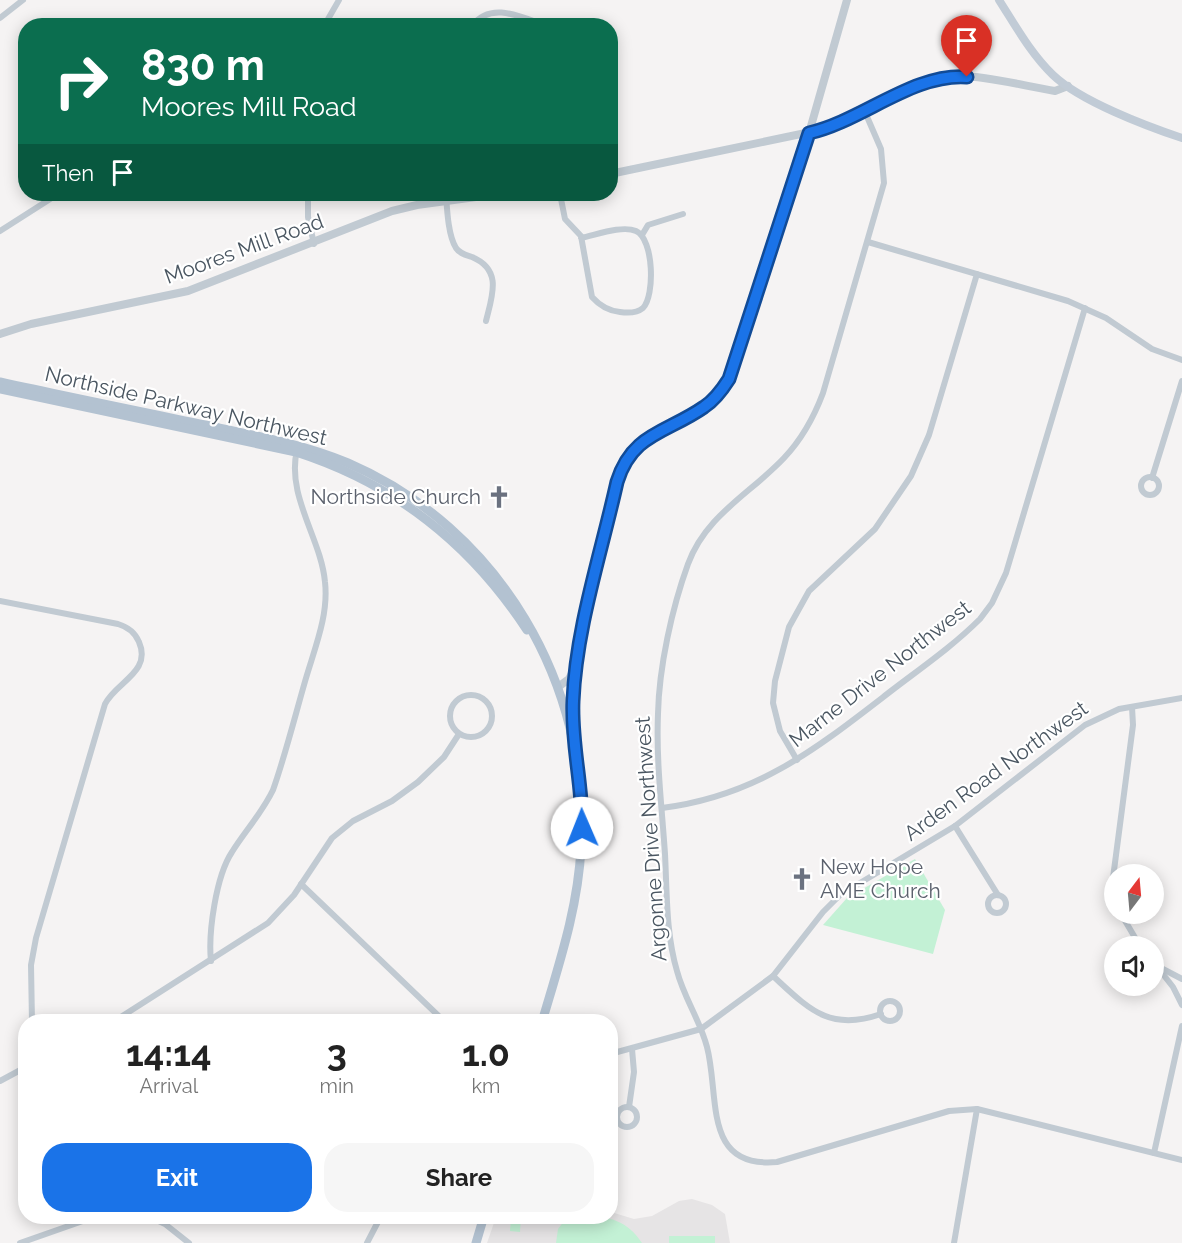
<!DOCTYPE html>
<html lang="en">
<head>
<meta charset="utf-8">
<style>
	:root { --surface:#fff; --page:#f6f6f6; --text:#222; --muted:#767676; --accent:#1a73e8 }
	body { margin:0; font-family:Raleway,sans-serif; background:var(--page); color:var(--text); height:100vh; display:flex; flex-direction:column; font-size:22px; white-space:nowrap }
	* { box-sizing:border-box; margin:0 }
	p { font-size:20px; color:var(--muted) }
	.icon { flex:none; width:33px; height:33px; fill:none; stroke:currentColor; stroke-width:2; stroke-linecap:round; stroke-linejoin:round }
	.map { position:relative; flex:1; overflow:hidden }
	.side { position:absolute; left:18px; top:1014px; width:600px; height:210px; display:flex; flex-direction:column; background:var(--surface); border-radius:24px; box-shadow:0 3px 15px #0003 }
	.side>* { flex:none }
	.banner { position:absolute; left:18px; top:18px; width:600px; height:183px; border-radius:24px; box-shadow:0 3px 15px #0003; background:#0b6e4f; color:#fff; overflow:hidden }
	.needle { width:39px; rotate:16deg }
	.buttons { position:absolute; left:1104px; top:864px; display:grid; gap:12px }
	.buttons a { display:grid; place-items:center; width:60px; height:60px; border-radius:50%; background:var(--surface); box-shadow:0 3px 15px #0003; font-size:30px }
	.pin { position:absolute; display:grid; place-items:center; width:51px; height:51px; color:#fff; margin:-62px -26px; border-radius:50% 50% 50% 0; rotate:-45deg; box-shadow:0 0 6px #0007 }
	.pin .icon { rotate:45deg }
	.me { position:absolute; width:66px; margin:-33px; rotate:359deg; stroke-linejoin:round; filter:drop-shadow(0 0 4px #0008) }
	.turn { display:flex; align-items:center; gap:21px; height:126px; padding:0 24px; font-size:27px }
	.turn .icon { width:78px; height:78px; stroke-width:2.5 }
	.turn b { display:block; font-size:42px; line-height:51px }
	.then { display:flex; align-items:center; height:57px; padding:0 24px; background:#0003; gap:12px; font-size:22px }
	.eta { display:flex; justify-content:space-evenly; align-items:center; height:102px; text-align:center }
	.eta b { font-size:36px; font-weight:700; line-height:42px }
	.primary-button { display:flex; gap:12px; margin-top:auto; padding:12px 24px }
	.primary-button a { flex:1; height:69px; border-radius:24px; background:var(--accent); color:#fff; font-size:24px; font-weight:700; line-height:69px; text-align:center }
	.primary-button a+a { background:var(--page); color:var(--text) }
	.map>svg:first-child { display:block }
	.education { fill:#e6e4e5 }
	.green { fill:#c3f1d5 }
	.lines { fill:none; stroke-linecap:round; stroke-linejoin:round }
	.minor { stroke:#c1cad2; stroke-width:6 }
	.tertiary { stroke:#c1cad2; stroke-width:8 }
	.secondary { stroke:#c1cbd6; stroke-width:8 }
	.primary { stroke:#b3c2d1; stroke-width:9 }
	.route-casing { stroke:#114b97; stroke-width:15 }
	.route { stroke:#1a73e8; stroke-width:10 }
	.labels { text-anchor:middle; stroke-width:4.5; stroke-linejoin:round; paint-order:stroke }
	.street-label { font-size:21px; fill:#4a5661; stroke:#fff }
	.worship-label { font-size:21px; fill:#5b616d; stroke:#fff; text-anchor:end }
</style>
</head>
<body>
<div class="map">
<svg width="1182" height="1243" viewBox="0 0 1182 1243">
	<rect width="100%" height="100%" fill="#f5f3f3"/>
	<path class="education" d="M692 1199 712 1205 725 1214 730 1243H487L496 1217 610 1216 611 1212 634 1219 652 1216 679 1201Z"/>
	<g class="green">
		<path d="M915 859 945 910 933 954 823 925 847 898Z"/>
		<path d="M511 1217H521L520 1232 510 1231Z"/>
		<path d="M567 1217C599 1216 623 1214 642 1243H556L558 1229Z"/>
		<rect x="669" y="1236" width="46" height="7"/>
	</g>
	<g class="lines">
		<g class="minor">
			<path d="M0 18 23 0"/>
			<path d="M324 26 339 0"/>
			<path d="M472 26C491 0 523 18 547 26"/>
			<path d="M865 112 881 149 884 183 823 393C814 417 802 439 784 458 750 494 706 515 688 564 672 608 659 667 658 714 656 761 662 808 665 854 667 893 666 934 677 971 684 998 700 1020 707 1047 720 1096 702 1169 777 1162L949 1111 977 1109 1182 1160"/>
			<path d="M308 194V217L314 244"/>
			<path d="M446 194C447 209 448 235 456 248 460 254 466 255 472 257 503 270 492 296 486 321"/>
			<path d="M560 194 565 219 581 236 592 297C600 306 609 311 620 312 627 313 637 313 643 308 655 296 654 239 636 231 622 225 596 235 581 238"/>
			<path d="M0 231 58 194"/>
			<path d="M642 235 648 225 683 214"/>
			<path d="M868 242 1068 301 1106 318 1152 349 1182 360"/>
			<circle cx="1150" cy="486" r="9"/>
			<path d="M1152 478 1182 381"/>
			<path d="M0 601 118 624C128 627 135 632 139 642 152 672 116 682 105 704L36 938 31 965 32 1022"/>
			<circle cx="471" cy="716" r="21"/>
			<path d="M797 760 780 731 773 703 775 681 789 627 809 591 875 529 911 476 929 435 977 274"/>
			<path d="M662 808C758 796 817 748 891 691 921 668 953 646 980 619L992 603 1006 573 1085 308"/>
			<path d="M955 826 998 895"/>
			<path d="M301 884 445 1022"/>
			<circle cx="997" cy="904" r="9"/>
			<path d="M1114 898 1113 878 1133 725 1132 707"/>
			<path d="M1121 914 1140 946"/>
			<path d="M211 961C208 933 216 876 232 852 245 831 262 813 273 790 285 756 294 720 304 685 313 652 329 617 325 582 321 538 286 496 297 450"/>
			<path d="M1155 964 1173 987 1182 1005"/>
			<path d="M1161 968 1182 979"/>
			<path d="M773 976C809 1009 829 1032 881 1014"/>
			<circle cx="890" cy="1011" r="10"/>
			<path d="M113 1022 268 923 294 895 332 838 353 821 392 801 418 782 444 757 459 734"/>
			<path d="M345 1022 379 1017 401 1022"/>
			<path d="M610 1054 701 1029 773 976 823 912 840 895 955 826 1085 725 1119 709 1182 698"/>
			<path d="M0 1081 26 1067"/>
			<path d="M629 1107 634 1072 632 1049"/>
			<circle cx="627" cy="1117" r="10"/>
			<path d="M1154 1153 1182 1026"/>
			<path d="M148 1216 165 1224 189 1243"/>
			<path d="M20 1243 97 1216"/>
			<path d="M367 1243 381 1216"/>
			<path d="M954 1243 977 1109"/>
		</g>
		<g class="tertiary">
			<path d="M610 174 820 130C858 117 910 81 946 77 979 73 1023 86 1055 91L1068 86"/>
			<path d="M0 334 31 324 188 291 392 211 417 205 498 194"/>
			<path d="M558 687 569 679 574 669"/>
			<path d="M574 733 576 665 620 472C638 434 673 429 704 407 715 400 722 390 729 379L809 133 847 0"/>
		</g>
		<path class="secondary" d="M999 0C1015 25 1031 54 1053 75 1080 101 1146 126 1182 138"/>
		<g class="primary">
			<path d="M0 382C68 397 137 411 205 425 253 435 302 444 348 463 499 528 591 685 581 848 578 908 559 964 542 1022"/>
			<path d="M0 389 296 452C395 484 470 543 527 630"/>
			<path d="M476 1243 484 1216"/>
		</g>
	</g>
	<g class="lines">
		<g class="route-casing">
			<path id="route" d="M582 828C583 786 571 744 573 701 576 628 601 554 617 482 632 433 667 433 704 407 715 400 722 390 729 379L809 133C862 121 913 73 967 77"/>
		</g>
		<use href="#route" class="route"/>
	</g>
	<defs>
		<g id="church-bare" transform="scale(1.8)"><path d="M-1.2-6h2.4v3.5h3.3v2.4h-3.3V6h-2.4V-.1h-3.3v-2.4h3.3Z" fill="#6b7280" stroke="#fff" stroke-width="2.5" paint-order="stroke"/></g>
	</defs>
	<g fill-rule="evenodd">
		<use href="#church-bare" x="499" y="497"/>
		<use href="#church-bare" x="802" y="879"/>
	</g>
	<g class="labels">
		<g class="street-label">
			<text transform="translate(244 249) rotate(-20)" y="7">Moores Mill Road</text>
			<text transform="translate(186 406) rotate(13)" y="7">Northside Parkway Northwest</text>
			<text transform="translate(880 674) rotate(-38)" y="7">Marne Drive Northwest</text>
			<text transform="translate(996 771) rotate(-36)" y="7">Arden Road Northwest</text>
			<text transform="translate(651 839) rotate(-94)" y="7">Argonne Drive Northwest</text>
		</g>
		<g class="worship-label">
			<text x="481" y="504">Northside Church</text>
			<text x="820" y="874" text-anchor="start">New Hope<tspan x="820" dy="24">AME Church</tspan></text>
		</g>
	</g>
</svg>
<div class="buttons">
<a><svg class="needle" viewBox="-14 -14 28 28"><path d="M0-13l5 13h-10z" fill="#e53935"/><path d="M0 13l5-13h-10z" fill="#767676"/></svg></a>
<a><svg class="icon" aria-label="sound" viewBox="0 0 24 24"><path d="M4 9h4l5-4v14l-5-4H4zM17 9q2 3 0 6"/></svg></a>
</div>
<div class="pin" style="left:967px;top:77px;background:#d93025"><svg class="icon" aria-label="arrive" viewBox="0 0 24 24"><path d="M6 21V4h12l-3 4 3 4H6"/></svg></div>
<svg class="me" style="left:582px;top:828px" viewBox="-20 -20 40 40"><circle r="19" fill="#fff"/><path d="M0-13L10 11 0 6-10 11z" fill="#1a73e8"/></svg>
<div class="banner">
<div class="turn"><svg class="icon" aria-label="right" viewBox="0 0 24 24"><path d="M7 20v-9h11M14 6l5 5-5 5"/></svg><div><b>830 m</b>Moores Mill Road</div></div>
<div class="then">Then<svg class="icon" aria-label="arrive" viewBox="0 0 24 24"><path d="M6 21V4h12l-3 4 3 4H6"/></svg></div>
</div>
<section class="side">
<div class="eta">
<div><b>14:14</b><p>Arrival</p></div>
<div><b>3</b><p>min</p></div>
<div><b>1.0</b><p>km</p></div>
</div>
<div class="primary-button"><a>Exit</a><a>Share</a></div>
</section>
</div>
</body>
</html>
